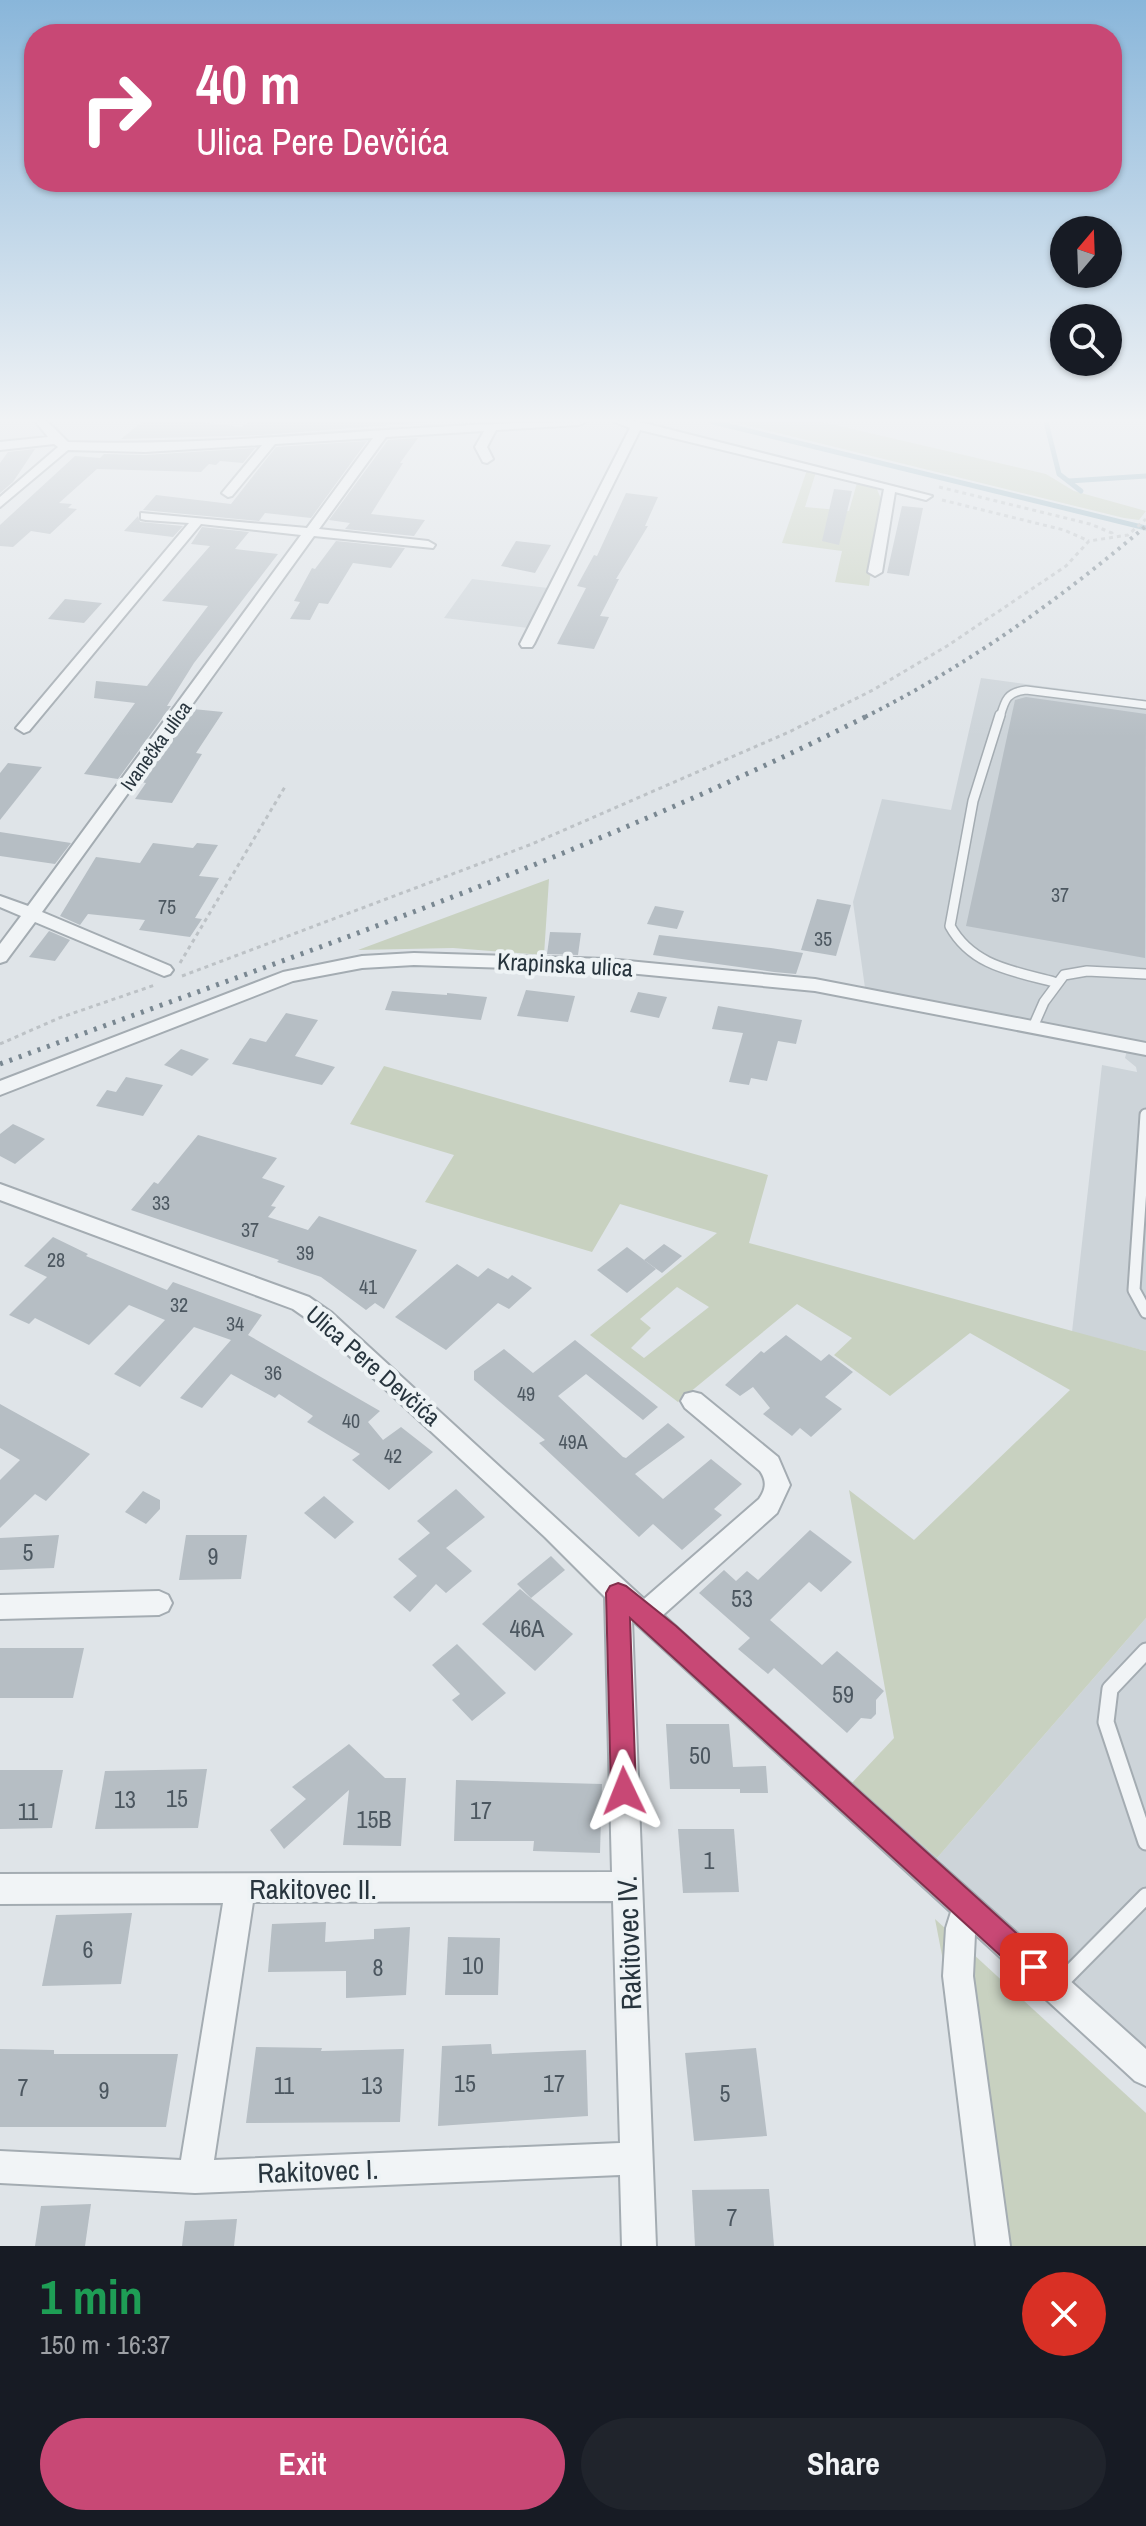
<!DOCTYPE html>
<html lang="en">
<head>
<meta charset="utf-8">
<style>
	:root { --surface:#171b24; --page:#20242c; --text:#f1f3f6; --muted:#9ea1a6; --accent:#c84875 }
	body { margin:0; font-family:"Archivo Narrow",sans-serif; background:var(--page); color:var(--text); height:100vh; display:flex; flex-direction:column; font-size:30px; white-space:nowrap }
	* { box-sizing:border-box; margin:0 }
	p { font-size:26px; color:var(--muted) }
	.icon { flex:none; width:44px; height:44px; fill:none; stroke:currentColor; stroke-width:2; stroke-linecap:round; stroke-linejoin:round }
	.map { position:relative; height:2246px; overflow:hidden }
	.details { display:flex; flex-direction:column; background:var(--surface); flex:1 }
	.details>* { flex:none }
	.banner { position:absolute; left:24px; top:24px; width:1098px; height:168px; border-radius:32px; box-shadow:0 2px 6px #0004; background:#c84875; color:#fff; overflow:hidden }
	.needle { width:52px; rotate:19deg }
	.controls { position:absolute; left:1050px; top:216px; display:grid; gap:16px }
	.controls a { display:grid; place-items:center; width:72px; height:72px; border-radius:50%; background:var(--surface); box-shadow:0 2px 6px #0004; font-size:40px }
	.pin { position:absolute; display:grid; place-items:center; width:68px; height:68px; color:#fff; margin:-34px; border-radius:16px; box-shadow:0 4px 12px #0006 }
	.me { position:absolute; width:88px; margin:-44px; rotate:358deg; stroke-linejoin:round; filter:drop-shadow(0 0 6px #0008) }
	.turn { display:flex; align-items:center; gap:28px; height:168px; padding:0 40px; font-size:36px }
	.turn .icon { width:104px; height:104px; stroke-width:2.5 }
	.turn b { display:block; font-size:56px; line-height:68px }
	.round { display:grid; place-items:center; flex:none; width:84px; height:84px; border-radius:42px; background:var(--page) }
	.headline { display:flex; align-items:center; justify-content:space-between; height:136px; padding:0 40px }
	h1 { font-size:48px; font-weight:800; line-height:60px; color:#1e9e55 }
	.cta { display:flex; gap:16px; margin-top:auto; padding:16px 40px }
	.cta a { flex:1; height:92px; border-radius:48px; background:var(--accent); color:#fff; font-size:32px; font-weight:800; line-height:92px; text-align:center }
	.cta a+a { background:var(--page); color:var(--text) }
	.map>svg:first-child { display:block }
	.built { fill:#cdd4d9 }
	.green { fill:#c8d1c0; fill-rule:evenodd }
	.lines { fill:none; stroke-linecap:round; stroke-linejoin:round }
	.stream { stroke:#9bb9c6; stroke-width:5 }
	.building { fill:#b6bec4 }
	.lane-far3-casing { stroke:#a4acb2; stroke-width:10 }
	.lane-far2-casing { stroke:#a4acb2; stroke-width:12 }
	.lane-far1-casing { stroke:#a4acb2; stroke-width:15 }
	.lane-casing { stroke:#a4acb2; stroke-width:19 }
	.street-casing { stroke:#a4acb2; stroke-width:4 }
	.path { stroke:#bdc2c6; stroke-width:3; stroke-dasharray:4 4; stroke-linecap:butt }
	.lane-far3 { stroke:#f1f4f6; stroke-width:7 }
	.lane-far2 { stroke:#f1f4f6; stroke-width:9 }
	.lane-far1 { stroke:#f1f4f6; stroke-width:11 }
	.lane { stroke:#f1f4f6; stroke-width:15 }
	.street { fill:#f1f4f6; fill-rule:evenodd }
	.rail-far1 { stroke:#798791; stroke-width:4; stroke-dasharray:3 5; stroke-linecap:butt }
	.rail { stroke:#798791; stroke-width:5; stroke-dasharray:3 7; stroke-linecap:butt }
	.route { fill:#c84875; stroke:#822f4c; stroke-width:2 }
	.labels { text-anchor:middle; stroke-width:8; stroke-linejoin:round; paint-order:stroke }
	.far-street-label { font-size:20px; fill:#28353e; stroke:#eef3f5 }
	.number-label { font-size:20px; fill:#4c5760 }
	.street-label { font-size:24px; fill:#28353e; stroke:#eef3f5 }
	.near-number-label { font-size:24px; fill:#4c5760 }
	.near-street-label { font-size:28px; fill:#28353e; stroke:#eef3f5 }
</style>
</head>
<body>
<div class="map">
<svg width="1146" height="2246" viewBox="0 0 1146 2246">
	<rect width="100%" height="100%" fill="#dfe4e8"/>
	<g class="built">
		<path d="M472 579 548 588 528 628 444 618Z"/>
		<path d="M981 678 1146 700V1351L1072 1332 1102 1065 1137 1072 1136 1067 1125 1058 1130 1039 865 988 853 902 882 799 951 810Z"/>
		<path d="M1146 1618V2049L937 1858Z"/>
	</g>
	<g class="green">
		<path d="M733 422H822L1046 474 1074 491 1146 511 1139 520 1124 518Z"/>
		<path d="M807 470 816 472 805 507 849 511 857 483 876 487 881 499 869 586 835 582 842 551 782 543Z"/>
		<path d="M549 879 544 955 453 948 358 950Z"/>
		<path d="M384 1066 768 1175 749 1243 1146 1351V1618L937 1858 852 1783 894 1738 849 1490 914 1540 1070 1390 970 1333 890 1396 834 1355 852 1338 797 1304 678 1402 590 1335 717 1233 620 1204 592 1252 425 1202 454 1155 350 1124ZM677 1287 709 1307 644 1358 631 1348 651 1328 640 1319Z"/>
		<path d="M935 1919 1146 2113V2246H998Z"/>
	</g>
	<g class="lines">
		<g class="stream">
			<path d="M713 422 1146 528"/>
			<path d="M1046 422 1059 474 1081 491"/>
			<path d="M1069 481 1146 476"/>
		</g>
	</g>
	<g class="building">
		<path d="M142 422H200L242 427 248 422H430L261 435 121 439Z"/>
		<path d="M418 438 400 463H403L371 514 425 520 414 536 345 529 350 523 329 520 388 440Z"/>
		<path d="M367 441 311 518 265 513 259 521 143 510 156 495 231 504 276 447Z"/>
		<path d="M255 448 243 463 220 461 216 465 209 464 201 472 97 469 59 503 72 504 68 508 77 509 50 534 31 531 13 547 0 546V525L75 456 100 458 104 454 145 455Z"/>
		<path d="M35 449 13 482 0 493V463L8 452Z"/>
		<path d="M834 489 852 491 839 545 822 541Z"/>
		<path d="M626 493 658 497 645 526H648L616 579H619L600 616 609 617 594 649 557 644 586 588 577 586 594 555 597 556Z"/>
		<path d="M902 506 923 508 909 576 887 573Z"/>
		<path d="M138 516 140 522 183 526 173 537 124 531Z"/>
		<path d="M202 527 249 532 235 549 278 554 194 663 167 706H171L118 779 84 774 135 703 94 698 96 681 147 686 208 606 162 601 210 546 191 544Z"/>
		<path d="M336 541 405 548 391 568 353 563 328 604 319 603 310 620 290 619 300 602 294 601 312 568 315 569Z"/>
		<path d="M516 541 551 545 535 573 501 566Z"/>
		<path d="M65 599 102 603 84 623 48 619Z"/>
		<path d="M1026 697 1146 714 1145 958 966 926 1015 700Z"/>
		<path d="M193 709 223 712 196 753 202 754 172 803 135 799 146 783 140 782Z"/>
		<path d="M8 763 42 767 0 820V773Z"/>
		<path d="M0 832 71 843 55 864 0 856Z"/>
		<path d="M153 843 193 848 197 843 218 845 199 876 219 878 195 918 202 919 190 937 139 930 145 920 88 914 80 925 60 916 96 857 140 863Z"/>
		<path d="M817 899 851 905 836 956 801 950Z"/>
		<path d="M655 906 684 911 677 929 647 924Z"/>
		<path d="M49 931 70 940 55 961 29 957Z"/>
		<path d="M550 932 581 933 578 955 547 954Z"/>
		<path d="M659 935 771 948 803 953 796 974 774 972 653 955Z"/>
		<path d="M526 990 575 996 568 1022 517 1016Z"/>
		<path d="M392 991 447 995V993L487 997 481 1020 385 1010Z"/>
		<path d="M638 992 667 997 659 1018 630 1012Z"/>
		<path d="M718 1006 802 1020 796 1044 778 1041 767 1081 751 1078 749 1085 729 1082 743 1033 712 1029Z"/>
		<path d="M286 1013 318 1020 295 1056 335 1067 322 1085 232 1064 250 1038 266 1042Z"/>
		<path d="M181 1049 209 1059 192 1076 164 1065Z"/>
		<path d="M126 1077 163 1085 143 1116 96 1106 107 1090 116 1092Z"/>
		<path d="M13 1124 45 1139 15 1164 0 1156V1134Z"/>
		<path d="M198 1135 277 1158 262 1178 285 1186 271 1206 276 1207 268 1217 308 1230 319 1216 417 1250 384 1309 375 1303 366 1310 321 1277 277 1262 279 1260 131 1210 154 1182 158 1184Z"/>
		<path d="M53 1237 88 1254 86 1256 167 1290 173 1282 262 1315 248 1335 380 1411 368 1422 383 1440 401 1427 433 1452 389 1490 352 1460 360 1454 307 1422 313 1416 279 1394 275 1398 231 1374 202 1408 180 1398 231 1340 194 1327 140 1387 114 1374 165 1320 129 1305 89 1345 35 1318 29 1324 9 1315 47 1277 24 1266Z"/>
		<path d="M664 1244 682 1256 662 1273 644 1260Z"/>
		<path d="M627 1247 656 1269 627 1293 597 1270Z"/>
		<path d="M457 1264 478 1277 488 1268 508 1279 512 1275 532 1288 509 1309 498 1303 446 1350 395 1317Z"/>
		<path d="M786 1335 821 1361 829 1354 853 1372 825 1397 842 1409 811 1437 800 1428 792 1436 763 1414 770 1408 753 1387 740 1396 725 1385 761 1351 764 1353Z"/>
		<path d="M575 1340 658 1407 643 1420 586 1374 558 1396 623 1457 626 1458 668 1423 685 1437 635 1474 663 1499 711 1459 742 1484 714 1509 722 1515 682 1550 653 1524 639 1537 539 1443 545 1440 474 1380V1371L504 1349 533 1373Z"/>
		<path d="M0 1404 90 1454 46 1501 35 1494 0 1528V1480L20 1460 0 1448Z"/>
		<path d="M456 1489 485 1517 446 1548 472 1571 446 1593 436 1584 410 1612 393 1597 417 1576 398 1559 430 1533 417 1521Z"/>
		<path d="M143 1491 160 1500V1509L146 1524 125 1512Z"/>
		<path d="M324 1496 354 1522 335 1539 304 1513Z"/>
		<path d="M810 1530 852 1562 821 1592 809 1582 770 1620 822 1665 837 1651 884 1691 876 1700V1714L871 1719 861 1718 847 1733 774 1668 768 1674 738 1649 750 1638 699 1593 724 1570 736 1581 747 1571 758 1580Z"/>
		<path d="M59 1535 54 1568 0 1570V1538Z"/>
		<path d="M186 1535H247L241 1579 179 1580Z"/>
		<path d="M551 1556 565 1570 531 1598 517 1584Z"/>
		<path d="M520 1589 573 1634 535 1671 482 1624Z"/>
		<path d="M457 1644 506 1693 472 1721 452 1700 460 1694 432 1665Z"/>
		<path d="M0 1648H84L73 1698H0Z"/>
		<path d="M666 1724H729L733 1767 766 1766 768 1793H740V1789H670Z"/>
		<path d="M349 1744 385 1778H406L401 1846 343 1845 349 1790 284 1849 270 1830 306 1799 292 1787Z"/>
		<path d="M207 1769 198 1828 95 1829 105 1771Z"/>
		<path d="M0 1770H63L52 1828 0 1829Z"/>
		<path d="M456 1780 602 1784 600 1853 533 1851 534 1841H454Z"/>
		<path d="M678 1829H734L739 1892 683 1893Z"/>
		<path d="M132 1913 121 1984 42 1986 56 1915Z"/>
		<path d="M326 1922 325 1942 374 1939V1929L410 1927 406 1995 346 1998V1971L268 1972 272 1924Z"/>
		<path d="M448 1937 500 1938 498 1995H445Z"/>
		<path d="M491 2044 492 2054 586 2050 588 2116 438 2126 442 2046Z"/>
		<path d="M256 2047 322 2048 321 2051 404 2049 400 2122 246 2123Z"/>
		<path d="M756 2048 767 2136 694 2141 685 2053Z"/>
		<path d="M0 2049 54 2050V2054H178L166 2127H0Z"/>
		<path d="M769 2189 774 2246H695L692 2190Z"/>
		<path d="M91 2204 85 2246H35L41 2206Z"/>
		<path d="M237 2219 234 2246H182L185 2221Z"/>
	</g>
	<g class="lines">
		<g class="lane-far3-casing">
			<path id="lane-far3" d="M1000 717C1005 700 1007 692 1026 690L1146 705"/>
		</g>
		<g class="lane-far2-casing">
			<g id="lane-far2">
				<path d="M1000 715 973 801 950 926C972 966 1013 971 1054 982"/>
				<path d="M1033 1027 1044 1002 1064 975 1087 971 1146 974"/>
			</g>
		</g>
		<g class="lane-far1-casing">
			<path id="lane-far1" d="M1146 1115 1134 1290 1146 1312"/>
		</g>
		<g class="lane-casing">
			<g id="lane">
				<path d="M1146 1651 1110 1689 1106 1722 1146 1842"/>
				<path d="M1057 1986 1146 1896"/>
			</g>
		</g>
		<g class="street-casing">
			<g id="street">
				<path d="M36 422H48L68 442C240 447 412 422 585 422L579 425 496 430 487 447 493 459 487 463 483 462 475 447 484 431 386 437 319 529 428 541 435 545 433 548 314 536 42 912 170 966 173 970 170 974 164 976 35 922 6 961 0 963V944L21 916 0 907V896L28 906 301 535 201 524 29 731 24 733 16 728 189 523 146 520 141 519V513L307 528 373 438 275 444 232 496 228 497 222 493 262 445 145 452 68 450 0 507V497L58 447 54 444 0 450V442L48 437Z"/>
				<path d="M615 422H640L932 496 926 500 895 492 882 572 875 576 868 572 884 489 640 430 534 644 532 647H522L520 644 630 428Z"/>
				<path d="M414 953 607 959 815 979 1146 1043V1055L815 991 607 971 414 965 362 968 293 981 0 1095V1081L283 972 362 956Z"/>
				<path d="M0 1184 309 1297 332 1313 644 1599 759 1499C766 1489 767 1481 760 1471L685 1408 681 1401 685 1394 693 1392 701 1394 778 1457 790 1485 777 1513 663 1615 1146 2049V2086L1135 2081 975 1934 973 1976 1010 2246H976L943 1976 946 1928 951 1912 632 1620 656 2246H622L620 2175 195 2193 0 2183V2151L181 2160 223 1903 0 1904V1874L612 1872 605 1597 545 1537 316 1325 293 1309 0 1200ZM613 1901 620 2143 214 2160 253 1902Z"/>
				<path d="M159 1591 168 1595 172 1603 168 1611 159 1615 0 1619V1595Z"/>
			</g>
		</g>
		<g class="path">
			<path d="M939 487 1090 524 1112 533 1111 538"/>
			<path d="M942 500 1064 530 1089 541"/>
			<path d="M180 963 286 785"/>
			<path d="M182 976 532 844 789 732 873 690 947 646 1066 566 1089 541 1128 535 1146 519"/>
			<path d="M0 1044 59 1018 155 985"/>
		</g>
		<use href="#lane-far3" class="lane-far3"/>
		<use href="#lane-far2" class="lane-far2"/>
		<use href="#lane-far1" class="lane-far1"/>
		<use href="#lane" class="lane"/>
		<use href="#street" class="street"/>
		<path class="rail-far1" d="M865 717C967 666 1059 600 1146 526"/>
		<path class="rail" d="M0 1064C293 956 590 856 869 715"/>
	</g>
	<linearGradient id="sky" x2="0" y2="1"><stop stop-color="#89b6da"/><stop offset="0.57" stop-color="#f1f3f5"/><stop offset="1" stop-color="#f1f3f5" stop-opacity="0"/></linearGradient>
	<rect width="1146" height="737" fill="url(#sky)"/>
	<path class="route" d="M618 1583 626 1586 676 1626 1044 1958 1048 1967 1044 1977 1034 1981 1024 1977 630 1618 636 1791 633 1800 624 1803 615 1800 611 1791 606 1593 610 1586Z"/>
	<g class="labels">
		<g class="far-street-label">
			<text transform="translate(156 746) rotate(-54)" y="7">Ivanečka ulica</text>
		</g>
		<g class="number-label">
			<text x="1060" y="902">37</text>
			<text x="167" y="914">75</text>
			<text x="823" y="946">35</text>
			<text x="161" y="1210">33</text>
			<text x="250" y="1237">37</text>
			<text x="305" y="1260">39</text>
			<text x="56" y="1267">28</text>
			<text x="368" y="1294">41</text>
			<text x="179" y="1312">32</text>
			<text x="235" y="1331">34</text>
			<text x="273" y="1380">36</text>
			<text x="526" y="1401">49</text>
			<text x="351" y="1428">40</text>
			<text x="573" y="1449">49A</text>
			<text x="393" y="1463">42</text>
		</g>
		<g class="street-label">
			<text transform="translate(565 965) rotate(3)" y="8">Krapinska ulica</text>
			<text transform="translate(373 1366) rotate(41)" y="8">Ulica Pere Devčića</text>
		</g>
		<g class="near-number-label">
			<text x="28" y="1561">5</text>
			<text x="213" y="1565">9</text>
			<text x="742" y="1607">53</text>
			<text x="527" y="1637">46A</text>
			<text x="843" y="1703">59</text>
			<text x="700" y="1764">50</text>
			<text x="177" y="1807">15</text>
			<text x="125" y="1808">13</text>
			<text x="481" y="1819">17</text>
			<text x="28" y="1820">11</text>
			<text x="374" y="1828">15B</text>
			<text x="709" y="1869">1</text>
			<text x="88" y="1958">6</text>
			<text x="473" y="1974">10</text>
			<text x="378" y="1976">8</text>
			<text x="465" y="2092">15</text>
			<text x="554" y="2092">17</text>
			<text x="284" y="2094">11</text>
			<text x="372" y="2094">13</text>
			<text x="23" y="2096">7</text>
			<text x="104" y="2099">9</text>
			<text x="725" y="2102">5</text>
			<text x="732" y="2226">7</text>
		</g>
		<g class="near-street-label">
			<text x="313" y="1899">Rakitovec II.</text>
			<text transform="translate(629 1943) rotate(-92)" y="10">Rakitovec IV.</text>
			<text transform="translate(318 2171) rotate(-2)" y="10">Rakitovec I.</text>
		</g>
	</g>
</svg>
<div class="controls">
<a><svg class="needle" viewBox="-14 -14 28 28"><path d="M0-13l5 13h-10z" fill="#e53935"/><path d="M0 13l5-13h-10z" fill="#9ea1a6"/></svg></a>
<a><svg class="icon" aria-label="search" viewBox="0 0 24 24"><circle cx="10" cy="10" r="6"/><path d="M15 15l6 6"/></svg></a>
</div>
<div class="pin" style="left:1034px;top:1967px;background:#d93025"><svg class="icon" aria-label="arrive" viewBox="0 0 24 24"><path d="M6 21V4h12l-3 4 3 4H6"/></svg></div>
<svg class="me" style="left:624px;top:1791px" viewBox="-20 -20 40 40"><path d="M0-17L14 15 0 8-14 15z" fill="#c84875" stroke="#fff" stroke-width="4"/></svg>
<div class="banner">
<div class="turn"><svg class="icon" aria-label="right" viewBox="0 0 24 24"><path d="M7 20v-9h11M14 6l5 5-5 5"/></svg><div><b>40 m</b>Ulica Pere Devčića</div></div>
</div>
</div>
<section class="details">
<div class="headline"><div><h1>1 min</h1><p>150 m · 16:37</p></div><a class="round" style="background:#d93025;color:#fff"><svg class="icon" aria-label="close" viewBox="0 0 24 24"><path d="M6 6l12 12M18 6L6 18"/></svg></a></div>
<div class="cta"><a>Exit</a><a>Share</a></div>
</section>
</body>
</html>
